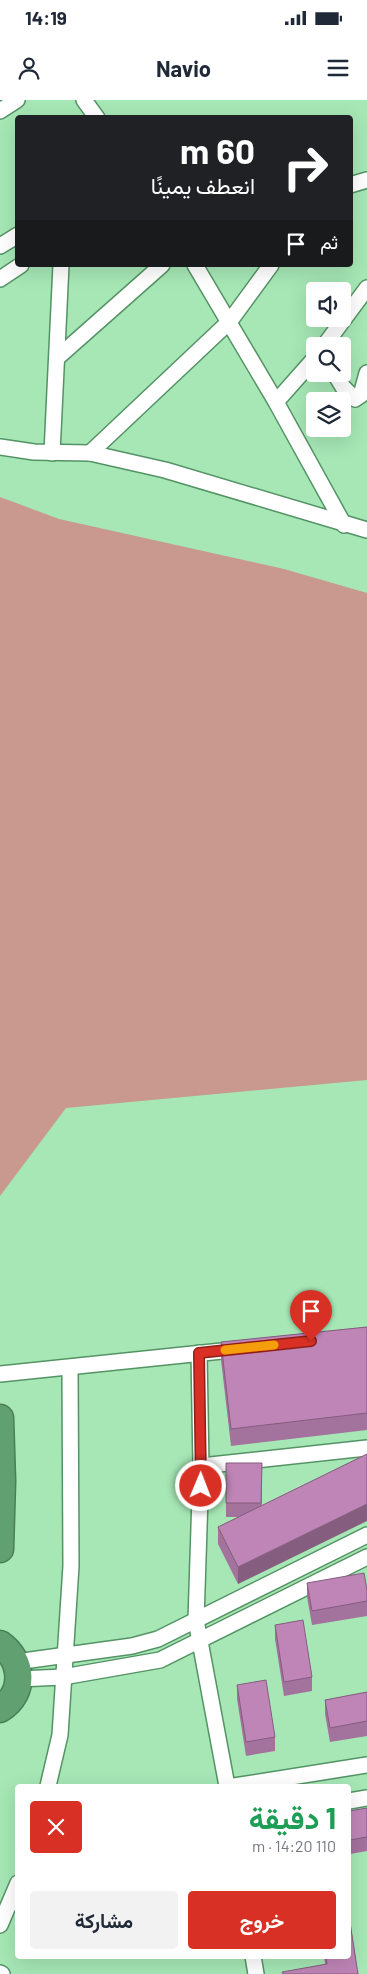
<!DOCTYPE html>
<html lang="ar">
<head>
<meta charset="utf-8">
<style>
	:root { --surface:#fff; --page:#f2f2f3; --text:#1f2937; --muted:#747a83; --accent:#d93025 }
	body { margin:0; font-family:Barlow,Vazirmatn,sans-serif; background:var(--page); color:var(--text); direction:rtl; height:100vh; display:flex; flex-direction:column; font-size:19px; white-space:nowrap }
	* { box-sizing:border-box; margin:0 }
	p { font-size:16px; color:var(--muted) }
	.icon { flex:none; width:28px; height:28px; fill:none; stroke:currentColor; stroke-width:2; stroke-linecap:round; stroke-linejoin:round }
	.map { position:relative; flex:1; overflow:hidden; direction:ltr }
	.drawer { position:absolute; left:15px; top:1684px; width:336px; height:175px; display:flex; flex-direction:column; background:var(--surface); border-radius:5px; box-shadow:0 5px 20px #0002; direction:rtl }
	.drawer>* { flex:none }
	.guide { position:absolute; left:15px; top:15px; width:338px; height:152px; border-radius:5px; box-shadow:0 5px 20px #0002; direction:rtl; background:#202124; color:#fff; overflow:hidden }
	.fabs { position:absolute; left:306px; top:182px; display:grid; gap:10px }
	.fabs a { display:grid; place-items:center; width:45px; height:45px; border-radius:5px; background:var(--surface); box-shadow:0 5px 20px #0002; font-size:25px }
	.pin { position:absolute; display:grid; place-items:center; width:42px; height:42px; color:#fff; margin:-51px -21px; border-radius:50% 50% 50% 0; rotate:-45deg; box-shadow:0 0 5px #0007 }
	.pin .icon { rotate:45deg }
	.me { position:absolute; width:55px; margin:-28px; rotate:1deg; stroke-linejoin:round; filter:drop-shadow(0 0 4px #0008) }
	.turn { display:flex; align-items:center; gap:18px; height:105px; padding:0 15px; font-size:22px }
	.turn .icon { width:65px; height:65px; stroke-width:2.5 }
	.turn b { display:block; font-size:35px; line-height:42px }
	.then { display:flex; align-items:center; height:48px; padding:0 15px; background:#0003; gap:10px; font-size:19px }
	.round { display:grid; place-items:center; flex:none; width:52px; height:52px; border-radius:5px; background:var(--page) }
	.overview { display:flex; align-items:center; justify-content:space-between; height:85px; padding:0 15px }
	h1 { font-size:30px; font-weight:700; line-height:38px; color:#1e9e55 }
	.cta { display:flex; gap:10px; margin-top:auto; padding:10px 15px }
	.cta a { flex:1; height:58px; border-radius:5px; background:var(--accent); color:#fff; font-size:20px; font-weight:700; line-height:58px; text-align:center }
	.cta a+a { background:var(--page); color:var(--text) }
	.status { display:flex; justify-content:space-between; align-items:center; height:35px; padding:0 25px; background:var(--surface); direction:ltr }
	.status svg { height:14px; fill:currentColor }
	header { display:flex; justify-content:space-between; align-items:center; height:65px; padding:0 15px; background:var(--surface); font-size:22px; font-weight:700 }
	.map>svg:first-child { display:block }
	.green { fill:#c9988e }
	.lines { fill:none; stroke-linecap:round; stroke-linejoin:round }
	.street-casing { stroke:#549365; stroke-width:18 }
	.highway-casing { stroke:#4b7e57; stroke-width:29 }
	.street { stroke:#fff; stroke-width:15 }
	.highway { stroke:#61a171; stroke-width:26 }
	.wall { fill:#a3729d }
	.shaded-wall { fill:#855d7f }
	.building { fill:#be85b6; stroke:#855d7f }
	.route-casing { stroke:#8d1f18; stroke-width:12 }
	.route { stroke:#d93025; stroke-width:9 }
	.slow { stroke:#f59e0b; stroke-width:9 }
</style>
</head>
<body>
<div class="status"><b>14:19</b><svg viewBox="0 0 49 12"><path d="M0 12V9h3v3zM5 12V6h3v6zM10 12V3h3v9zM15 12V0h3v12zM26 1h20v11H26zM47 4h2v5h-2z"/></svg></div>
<header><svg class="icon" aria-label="menu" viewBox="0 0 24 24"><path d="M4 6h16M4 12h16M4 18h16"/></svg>Navio<svg class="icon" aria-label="person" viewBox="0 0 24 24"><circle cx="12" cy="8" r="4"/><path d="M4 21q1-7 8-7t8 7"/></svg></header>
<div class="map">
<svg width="367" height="1874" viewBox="0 0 367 1874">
	<rect width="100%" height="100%" fill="#a6e7b5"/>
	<path class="green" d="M0 397 59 419 284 469 367 493V980L66 1008 0 1096Z"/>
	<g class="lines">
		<g class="street-casing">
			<g id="street">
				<path d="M84 0 97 18"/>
				<path d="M0 11 17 0"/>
				<path d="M350 85 367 80"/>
				<path d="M0 146 18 135"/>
				<path d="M195 165 276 302 344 425"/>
				<path d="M0 179 21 165"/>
				<path d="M324 246 367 188"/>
				<path d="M57 258 162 165"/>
				<path d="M335 274 343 287 355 299 361 295 367 273"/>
				<path d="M276 302 315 258"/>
				<path d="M0 347 34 352 90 353 165 370 367 430"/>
				<path d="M52 353 61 165"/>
				<path d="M90 353 230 221 271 165"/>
				<path d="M199 1253 201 1366 196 1520 227 1686"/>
				<path d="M0 1274 241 1249"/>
				<path d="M201 1366 367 1348"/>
				<path d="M16 1562 132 1546 158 1539 367 1435"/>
				<path d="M19 1579 63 1577 160 1560 367 1457"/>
				<path d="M48 1686 60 1635 71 1466 70 1268"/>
				<path d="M234 1686 367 1665"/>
				<path d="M349 1701 367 1698"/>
				<path d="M0 1825 18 1783"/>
				<path d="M253 1856 256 1874"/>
				<path d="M0 1873 2 1874"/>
			</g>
		</g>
		<g class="highway-casing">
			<g id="highway">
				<path d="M0 1318 2 1381 0 1449"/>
				<path d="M0 1544C23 1560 26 1593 0 1609"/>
			</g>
		</g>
		<use href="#street" class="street"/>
		<use href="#highway" class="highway"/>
	</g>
	<g class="wall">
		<path d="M367 1227V1330L231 1346 221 1260V1242Z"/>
		<path d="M226 1363H262V1406L238 1484 218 1444V1427L239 1417H226Z"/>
		<path d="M307 1483 367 1490V1516L312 1525 307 1497Z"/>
		<path d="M275 1525 312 1577V1591L284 1596 275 1539Z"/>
		<path d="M237 1585 275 1637V1651L246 1656 237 1599Z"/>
		<path d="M367 1592V1636L330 1642 325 1614V1600Z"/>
		<path d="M367 1708V1751L350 1754 349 1747V1711Z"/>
		<path d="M349 1798 350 1806V1820L358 1874 325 1864 324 1856H349Z"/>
	</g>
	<path class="shaded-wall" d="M367 1404V1421L238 1484V1467Z"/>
	<g class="building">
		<path d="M367 1227V1313L231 1329 221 1242Z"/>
		<path d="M367 1354V1404L238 1467 218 1427Z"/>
		<path d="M226 1363H262L261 1403H226Z"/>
		<path d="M364 1473 367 1490V1501L312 1511 307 1483Z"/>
		<path d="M303 1520 312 1577 284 1582 275 1525Z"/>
		<path d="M266 1580 275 1637 246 1642 237 1585Z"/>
		<path d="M367 1592V1621L330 1628 325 1600Z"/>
		<path d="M367 1708V1737L350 1740 349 1733V1711Z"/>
		<path d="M349 1816 358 1874H283L282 1872 327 1864 326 1856H349Z"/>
	</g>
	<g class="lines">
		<g class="route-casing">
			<path id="route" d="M201 1386 199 1253 311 1241"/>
		</g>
		<use href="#route" class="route"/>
		<path class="slow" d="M225 1250 274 1245"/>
	</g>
</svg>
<div class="fabs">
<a><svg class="icon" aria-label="sound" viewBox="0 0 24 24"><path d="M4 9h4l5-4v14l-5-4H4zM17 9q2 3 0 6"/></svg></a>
<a><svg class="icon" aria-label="search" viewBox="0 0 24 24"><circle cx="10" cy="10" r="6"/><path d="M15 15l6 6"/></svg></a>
<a><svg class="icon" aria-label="layers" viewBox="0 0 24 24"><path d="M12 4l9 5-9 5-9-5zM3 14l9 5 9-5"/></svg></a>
</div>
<div class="pin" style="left:311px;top:1241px;background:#d93025"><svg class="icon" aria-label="arrive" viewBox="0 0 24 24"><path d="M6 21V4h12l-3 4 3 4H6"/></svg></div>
<svg class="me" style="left:201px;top:1386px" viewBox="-20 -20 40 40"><circle r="17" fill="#d93025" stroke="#fff" stroke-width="3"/><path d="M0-11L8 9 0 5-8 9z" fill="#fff"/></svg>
<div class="guide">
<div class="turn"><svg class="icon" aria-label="right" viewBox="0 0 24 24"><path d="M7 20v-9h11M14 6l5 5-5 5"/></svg><div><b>60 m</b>انعطف يمينًا</div></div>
<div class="then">ثم<svg class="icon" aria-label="arrive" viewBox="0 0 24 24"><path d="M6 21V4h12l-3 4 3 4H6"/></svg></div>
</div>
<section class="drawer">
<div class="overview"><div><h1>1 دقيقة</h1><p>110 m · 14:20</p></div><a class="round" style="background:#d93025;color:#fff"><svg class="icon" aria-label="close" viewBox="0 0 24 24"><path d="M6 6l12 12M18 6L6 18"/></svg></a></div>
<div class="cta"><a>خروج</a><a>مشاركة</a></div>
</section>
</div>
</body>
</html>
